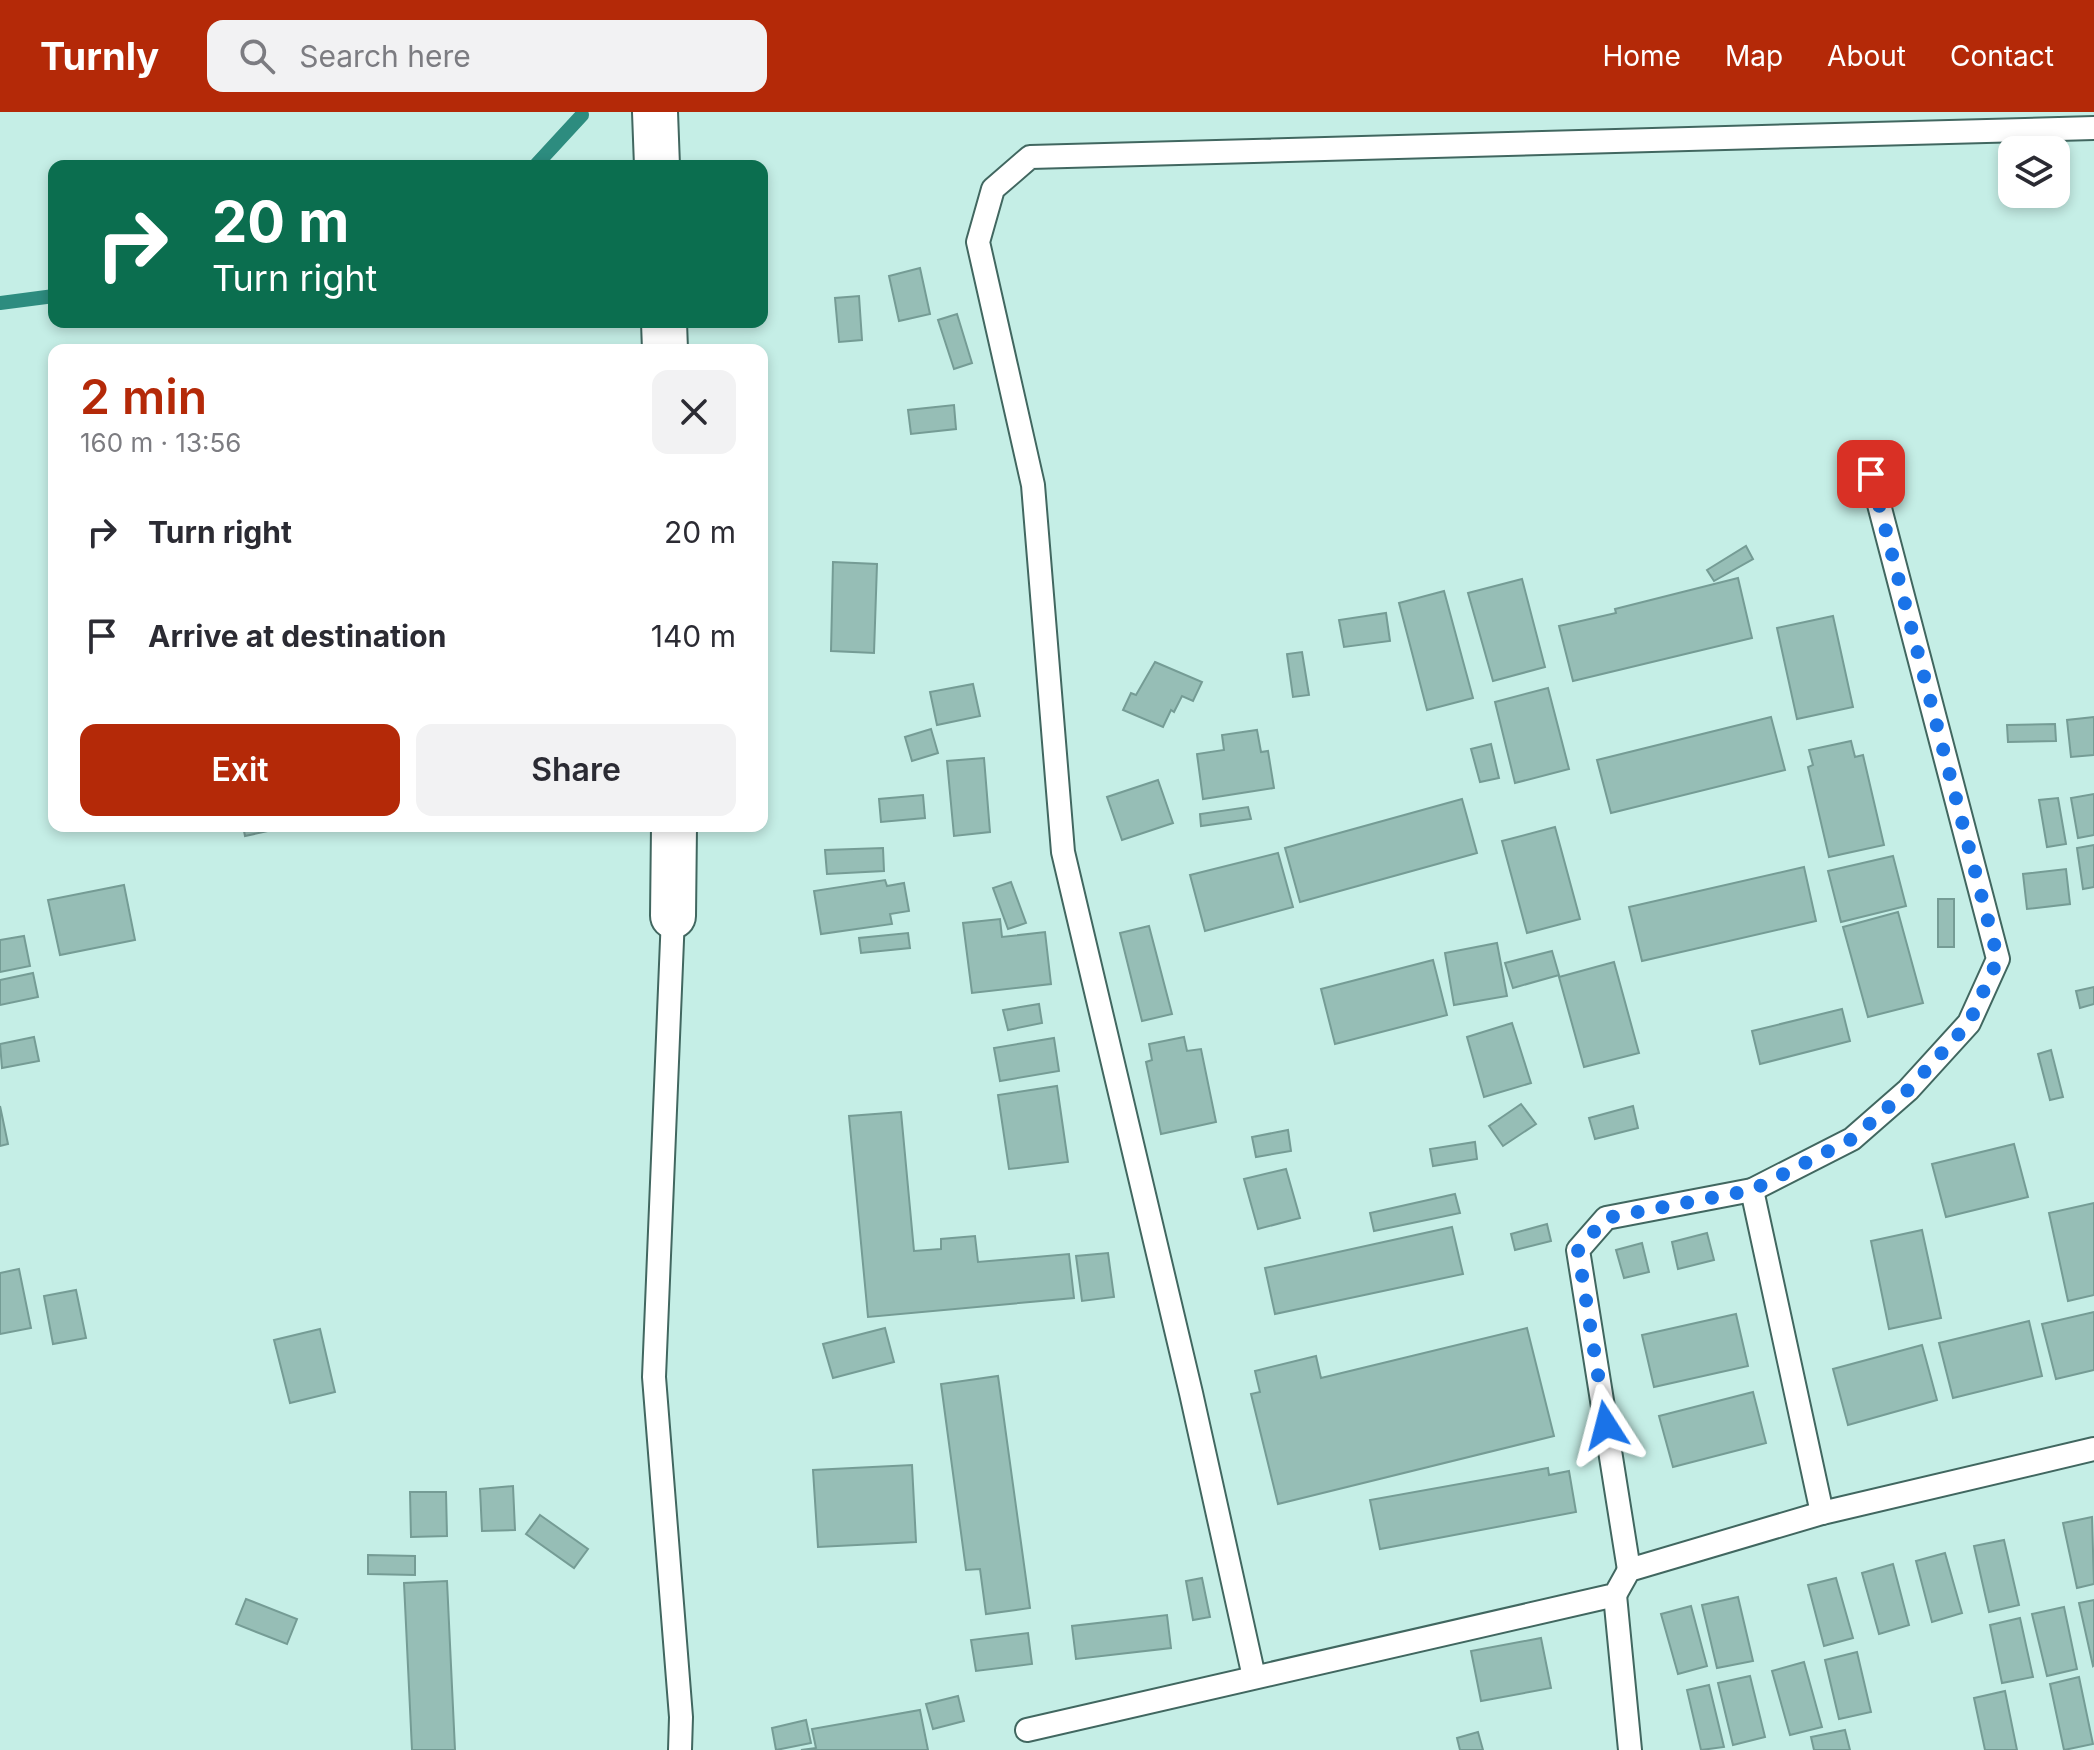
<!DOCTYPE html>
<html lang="en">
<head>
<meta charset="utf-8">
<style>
	:root { --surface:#fff; --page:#f2f2f3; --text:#2b2b33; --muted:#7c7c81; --accent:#b42908 }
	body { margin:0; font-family:Inter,sans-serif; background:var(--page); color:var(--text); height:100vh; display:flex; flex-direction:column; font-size:30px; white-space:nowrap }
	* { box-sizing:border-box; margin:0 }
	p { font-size:26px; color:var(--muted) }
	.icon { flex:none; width:44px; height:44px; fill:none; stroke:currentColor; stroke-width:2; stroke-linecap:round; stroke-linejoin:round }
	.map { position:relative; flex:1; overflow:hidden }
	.panel { position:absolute; left:48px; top:232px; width:720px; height:488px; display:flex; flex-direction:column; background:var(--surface); border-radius:16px; box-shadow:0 4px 12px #0003 }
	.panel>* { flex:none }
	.guide { position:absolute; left:48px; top:48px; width:720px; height:168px; border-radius:16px; box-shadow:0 4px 12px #0003; background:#0b6e4f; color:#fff; overflow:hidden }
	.buttons { position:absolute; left:1998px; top:24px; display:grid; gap:16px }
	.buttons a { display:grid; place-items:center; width:72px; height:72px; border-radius:16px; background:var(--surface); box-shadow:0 4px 12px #0003; font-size:40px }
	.pin { position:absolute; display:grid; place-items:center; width:68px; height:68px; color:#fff; margin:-34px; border-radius:16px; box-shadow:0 4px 12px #0006 }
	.me { position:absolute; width:88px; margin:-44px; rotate:351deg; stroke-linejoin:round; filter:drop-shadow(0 0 6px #0008) }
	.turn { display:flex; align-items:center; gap:28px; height:168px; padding:0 32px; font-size:36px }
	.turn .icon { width:104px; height:104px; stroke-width:2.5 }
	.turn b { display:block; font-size:56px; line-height:68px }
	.round { display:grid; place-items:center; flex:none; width:84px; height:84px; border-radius:16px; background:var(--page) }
	.overview { display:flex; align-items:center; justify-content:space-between; height:136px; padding:0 32px }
	h1 { font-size:48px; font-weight:600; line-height:60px; color:var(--accent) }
	.button { display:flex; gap:16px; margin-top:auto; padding:16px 32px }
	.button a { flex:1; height:92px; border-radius:16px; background:var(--accent); color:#fff; font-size:32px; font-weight:600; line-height:92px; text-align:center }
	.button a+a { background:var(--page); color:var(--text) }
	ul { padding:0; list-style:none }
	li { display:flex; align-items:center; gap:24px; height:104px; padding:0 32px }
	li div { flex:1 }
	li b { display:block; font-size:30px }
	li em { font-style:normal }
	header { display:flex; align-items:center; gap:48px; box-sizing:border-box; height:112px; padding:0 40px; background:var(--accent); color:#fff }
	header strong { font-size:38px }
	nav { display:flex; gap:44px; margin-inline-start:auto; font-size:28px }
	.search { width:560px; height:72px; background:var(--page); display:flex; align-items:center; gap:20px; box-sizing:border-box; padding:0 28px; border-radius:16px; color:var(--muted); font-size:30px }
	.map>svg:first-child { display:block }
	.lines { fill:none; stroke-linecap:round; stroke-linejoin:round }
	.stream { stroke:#2d8c7f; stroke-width:14 }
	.building { fill:#96beb6; stroke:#759c95; stroke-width:2 }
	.service-casing { stroke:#416760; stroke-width:26 }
	.minor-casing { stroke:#416760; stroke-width:48 }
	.service { stroke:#fff; stroke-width:22 }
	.minor { stroke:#fff; stroke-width:44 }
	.route { stroke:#1a73e8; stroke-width:14; stroke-dasharray:0 25.2 }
</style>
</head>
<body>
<header>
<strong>Turnly</strong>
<div class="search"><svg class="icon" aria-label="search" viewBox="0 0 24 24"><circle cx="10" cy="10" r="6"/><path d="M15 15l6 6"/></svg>Search here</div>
<nav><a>Home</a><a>Map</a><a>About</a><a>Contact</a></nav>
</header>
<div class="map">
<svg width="2094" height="1638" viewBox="0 0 2094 1638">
	<rect width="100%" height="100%" fill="#c5eee6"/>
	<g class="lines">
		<g class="stream">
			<path d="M535 54 582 3"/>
			<path d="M0 191 54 184"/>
		</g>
	</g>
	<g class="building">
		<path d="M920 156 930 202 899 209 889 164Z"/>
		<path d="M859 184 862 228 839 230 835 186Z"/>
		<path d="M957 202 972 251 954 257 938 208Z"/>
		<path d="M954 293 956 317 911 322 908 298Z"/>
		<path d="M1746 434 1753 447 1714 469 1707 458Z"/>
		<path d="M833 450 877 452 874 541 831 539Z"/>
		<path d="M1738 466 1752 526 1573 569 1559 514 1616 501 1615 497Z"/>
		<path d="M1522 467 1545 555 1493 569 1468 481Z"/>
		<path d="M1444 479 1473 586 1427 598 1399 491Z"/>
		<path d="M1386 501 1390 529 1344 535 1339 508Z"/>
		<path d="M1833 504 1853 595 1797 607 1777 516Z"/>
		<path d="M1302 540 1309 583 1293 585 1287 542Z"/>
		<path d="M1155 550 1202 570 1193 589 1182 584 1174 600 1171 598 1163 615 1123 598 1131 581 1136 583Z"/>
		<path d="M973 572 980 604 937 613 930 580Z"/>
		<path d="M1548 576 1569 657 1515 671 1495 590Z"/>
		<path d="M1771 605 1785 658 1611 701 1597 648Z"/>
		<path d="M2094 605V643L2071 645 2067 608Z"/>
		<path d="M2055 612 2056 629 2008 630 2007 613Z"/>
		<path d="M931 617 938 641 912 649 905 625Z"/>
		<path d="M1257 618 1261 640 1268 639 1274 676 1203 687 1197 642 1224 638 1222 623Z"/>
		<path d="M1851 629 1855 645 1863 643 1884 733 1829 745 1808 655 1813 653 1809 638Z"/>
		<path d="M1491 632 1499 666 1480 670 1471 637Z"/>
		<path d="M984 646 990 720 954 724 947 649Z"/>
		<path d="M1158 668 1173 711 1122 728 1107 685Z"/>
		<path d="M2094 682V723L2078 726 2071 686Z"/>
		<path d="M923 683 925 706 881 710 879 687Z"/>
		<path d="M2058 686 2066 732 2047 735 2039 688Z"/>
		<path d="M1462 687 1477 741 1300 790 1285 736Z"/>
		<path d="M1248 695 1251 707 1201 714 1200 702Z"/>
		<path d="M243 714H291L245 724Z"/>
		<path d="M1555 715 1580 807 1527 821 1502 729Z"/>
		<path d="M2094 733V775L2083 777 2077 736Z"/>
		<path d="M883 736 884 759 827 762 825 738Z"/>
		<path d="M1278 741 1293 795 1205 819 1190 763Z"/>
		<path d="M1893 744 1906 794 1841 810 1828 759Z"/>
		<path d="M1804 755 1816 809 1642 849 1629 795Z"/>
		<path d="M2066 757 2070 792 2027 797 2023 762Z"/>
		<path d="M885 768 887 774 904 771 909 799 890 802 892 812 821 822 814 779Z"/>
		<path d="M1011 770 1026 811 1008 817 993 776Z"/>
		<path d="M124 773 135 828 60 843 48 788Z"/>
		<rect x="1938" y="787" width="16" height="48"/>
		<path d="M1898 800 1923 891 1868 905 1843 815Z"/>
		<path d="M1000 807 1002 825 1045 820 1051 872 972 881 963 811Z"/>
		<path d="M1149 814 1172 902 1142 909 1120 821Z"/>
		<path d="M908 821 910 836 861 841 859 826Z"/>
		<path d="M24 824 30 854 0 860V828Z"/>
		<path d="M1497 831 1507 884 1454 893 1445 841Z"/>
		<path d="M1552 839 1559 863 1513 876 1505 851Z"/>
		<path d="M1433 848 1447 903 1335 932 1321 877Z"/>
		<path d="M1614 850 1639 941 1584 955 1559 865Z"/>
		<path d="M33 861 38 885 0 893V868Z"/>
		<path d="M2094 875V892L2080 896 2076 879Z"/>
		<path d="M1039 892 1042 911 1008 918 1003 898Z"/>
		<path d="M1842 897 1850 929 1760 952 1752 919Z"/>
		<path d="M1512 911 1531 971 1484 985 1467 925Z"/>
		<path d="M34 925 39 949 2 956 0 932Z"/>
		<path d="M1184 925 1187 939 1201 937 1216 1010 1161 1022 1146 950 1152 948 1149 932Z"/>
		<path d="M1054 926 1059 959 1000 969 994 936Z"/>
		<path d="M2051 938 2063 985 2050 988 2038 942Z"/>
		<path d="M1057 974 1068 1050 1009 1057 998 983Z"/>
		<path d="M1521 992 1536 1012 1503 1034 1489 1014Z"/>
		<path d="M0 994 8 1032 0 1034Z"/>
		<path d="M1633 994 1638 1016 1595 1027 1589 1006Z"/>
		<path d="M901 1000 914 1139 941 1137V1127L975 1124 978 1150 1069 1142 1074 1186 868 1205 849 1004Z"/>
		<path d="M1288 1018 1291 1039 1256 1045 1252 1025Z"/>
		<path d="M1475 1030 1477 1047 1433 1054 1430 1037Z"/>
		<path d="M2014 1032 2028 1085 1946 1105 1932 1052Z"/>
		<path d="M1286 1057 1300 1106 1258 1117 1244 1067Z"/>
		<path d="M1455 1082 1460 1101 1374 1119 1370 1101Z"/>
		<path d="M2094 1091V1183L2068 1189 2049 1101Z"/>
		<path d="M1547 1112 1551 1129 1515 1138 1511 1122Z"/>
		<path d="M1452 1115 1463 1162 1275 1202 1265 1156Z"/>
		<path d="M1922 1118 1941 1206 1889 1217 1871 1129Z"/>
		<path d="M1707 1121 1714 1148 1678 1157 1672 1130Z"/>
		<path d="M1642 1131 1649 1160 1624 1166 1616 1138Z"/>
		<path d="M1108 1141 1114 1185 1082 1189 1076 1144Z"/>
		<path d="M19 1157 31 1216 0 1222V1161Z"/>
		<path d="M76 1178 86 1226 53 1232 44 1184Z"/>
		<path d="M2094 1200V1258L2056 1267 2042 1212Z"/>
		<path d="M1736 1202 1748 1254 1654 1275 1642 1223Z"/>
		<path d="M2029 1209 2042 1264 1953 1286 1939 1231Z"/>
		<path d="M885 1216 894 1250 833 1266 823 1232Z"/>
		<path d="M1527 1216 1554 1324 1278 1392 1251 1282 1260 1280 1255 1259 1316 1244 1321 1266Z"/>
		<path d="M320 1217 335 1280 290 1291 274 1228Z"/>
		<path d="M1922 1233 1937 1288 1848 1313 1833 1257Z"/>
		<path d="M998 1264 1030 1496 986 1502 980 1457 966 1458 941 1272Z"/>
		<path d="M1753 1280 1766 1331 1673 1355 1659 1304Z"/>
		<path d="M912 1353 916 1430 818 1435 813 1358Z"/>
		<path d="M1548 1356 1549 1363 1569 1359 1576 1400 1380 1437 1370 1388Z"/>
		<path d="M513 1374 515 1418 482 1419 480 1377Z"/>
		<path d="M410 1380H446L447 1424 411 1425Z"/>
		<path d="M540 1403 588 1437 574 1456 526 1422Z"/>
		<path d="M2092 1405 2094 1472 2077 1476 2063 1411Z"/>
		<path d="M2004 1428 2019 1493 1989 1500 1974 1434Z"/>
		<path d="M1945 1441 1962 1501 1932 1510 1916 1449Z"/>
		<path d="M368 1443 415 1444V1463L368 1462Z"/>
		<path d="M1893 1452 1909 1513 1879 1522 1862 1461Z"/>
		<path d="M1202 1466 1210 1505 1193 1508 1186 1469Z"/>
		<path d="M1836 1466 1853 1526 1824 1534 1808 1473Z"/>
		<path d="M447 1469 455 1638H412L404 1471Z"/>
		<path d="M1738 1485 1753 1549 1717 1556 1702 1493Z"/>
		<path d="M246 1487 297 1507 287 1532 236 1512Z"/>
		<path d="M2094 1488V1553L2093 1554 2079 1491Z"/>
		<path d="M1691 1494 1707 1554 1678 1562 1661 1502Z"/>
		<path d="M2064 1495 2077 1557 2047 1564 2032 1502Z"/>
		<path d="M1167 1503 1171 1536 1076 1547 1072 1514Z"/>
		<path d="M2020 1506 2033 1565 2002 1571 1990 1513Z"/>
		<path d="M1028 1521 1032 1552 976 1559 971 1528Z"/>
		<path d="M1541 1526 1551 1576 1481 1589 1471 1539Z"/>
		<path d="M1857 1540 1871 1600 1839 1607 1825 1548Z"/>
		<path d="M1804 1550 1822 1615 1790 1623 1772 1559Z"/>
		<path d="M1750 1564 1765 1625 1733 1633 1718 1571Z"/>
		<path d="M2079 1565 2093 1632 2064 1638 2050 1572Z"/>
		<path d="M1709 1573 1724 1635 1701 1638 1687 1578Z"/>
		<path d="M2005 1579 2017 1638H1985L1974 1586Z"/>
		<path d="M958 1584 964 1609 933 1617 926 1592Z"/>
		<path d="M920 1598 928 1638H801L816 1636 812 1617Z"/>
		<path d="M806 1608 811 1631 776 1638 772 1616Z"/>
		<path d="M1845 1618 1850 1638H1814L1811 1625Z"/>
		<path d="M1478 1620 1483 1638H1460L1457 1626Z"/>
	</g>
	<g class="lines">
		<g class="service-casing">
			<g id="service">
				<path d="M673 804 654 1265 681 1605 680 1638"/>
				<path d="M1752 1078 1822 1401"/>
				<path d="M1629 1458 1578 1138 1606 1106 1752 1078 1852 1027 1908 978 1969 911 1998 847 1871 362"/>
				<path d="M1615 1483 1630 1638"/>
				<path d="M1254 1565 1191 1281 1063 740 1033 373 978 130 993 77 1030 45 2094 16"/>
				<path d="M1027 1618 1615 1483 1629 1458 1822 1401 2094 1337"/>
			</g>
		</g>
		<g class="minor-casing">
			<g id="minor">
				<path d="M655 0 657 54"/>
				<path d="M664 210 665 238"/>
				<path d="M673 804 674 714"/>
			</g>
		</g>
		<use href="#service" class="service"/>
		<use href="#minor" class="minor"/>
	</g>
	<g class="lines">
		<path class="route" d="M1606 1313 1578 1138 1606 1106 1752 1078 1852 1027 1908 978 1969 911 1998 847 1871 362"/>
	</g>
</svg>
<div class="buttons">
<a><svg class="icon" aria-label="layers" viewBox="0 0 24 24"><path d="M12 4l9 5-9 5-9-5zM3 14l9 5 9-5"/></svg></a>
</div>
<div class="pin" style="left:1871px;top:362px;background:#d93025"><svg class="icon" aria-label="arrive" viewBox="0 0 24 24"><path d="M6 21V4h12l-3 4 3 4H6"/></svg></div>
<svg class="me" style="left:1606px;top:1313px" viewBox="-20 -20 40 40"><path d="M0-17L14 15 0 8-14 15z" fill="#1a73e8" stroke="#fff" stroke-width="4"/></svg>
<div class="guide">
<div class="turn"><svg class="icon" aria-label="right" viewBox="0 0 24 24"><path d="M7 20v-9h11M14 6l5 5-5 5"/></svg><div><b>20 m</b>Turn right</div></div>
</div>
<section class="panel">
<div class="overview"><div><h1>2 min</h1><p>160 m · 13:56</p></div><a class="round"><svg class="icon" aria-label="close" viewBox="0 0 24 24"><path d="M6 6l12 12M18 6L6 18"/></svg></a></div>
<ul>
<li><svg class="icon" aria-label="right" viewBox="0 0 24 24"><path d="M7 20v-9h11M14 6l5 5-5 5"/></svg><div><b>Turn right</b></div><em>20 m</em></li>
<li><svg class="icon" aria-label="arrive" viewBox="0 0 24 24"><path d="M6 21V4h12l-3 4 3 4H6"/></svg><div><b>Arrive at destination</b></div><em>140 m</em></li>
</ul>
<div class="button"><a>Exit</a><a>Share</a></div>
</section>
</div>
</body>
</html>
